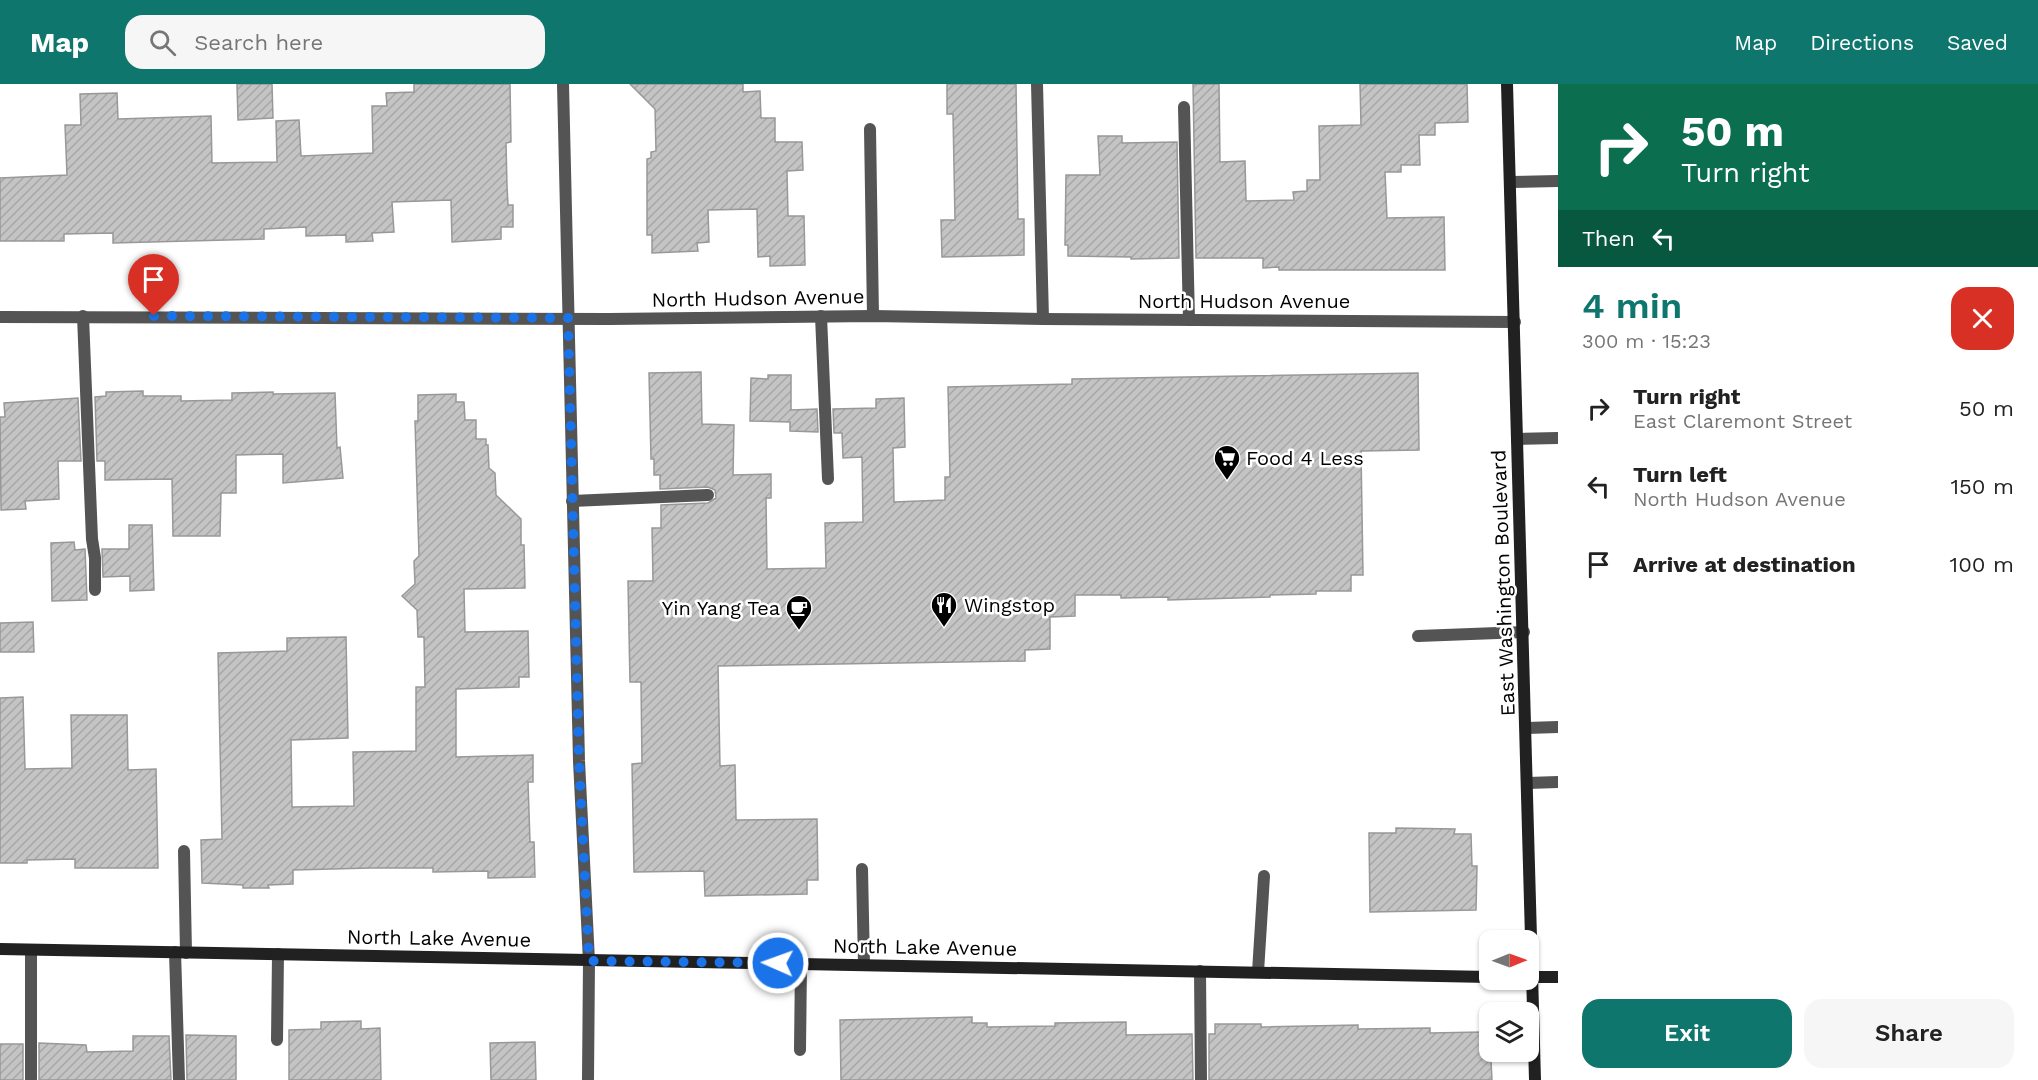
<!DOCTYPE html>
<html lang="en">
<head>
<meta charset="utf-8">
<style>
	:root { --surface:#fff; --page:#f6f6f6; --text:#222; --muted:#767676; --accent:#0f766e }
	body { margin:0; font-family:"Work Sans",sans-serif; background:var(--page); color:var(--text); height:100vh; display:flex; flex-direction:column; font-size:22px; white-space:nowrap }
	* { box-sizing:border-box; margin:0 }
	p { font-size:20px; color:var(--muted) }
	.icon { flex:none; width:33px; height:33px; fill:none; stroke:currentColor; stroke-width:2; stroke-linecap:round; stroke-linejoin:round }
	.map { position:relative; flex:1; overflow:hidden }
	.side { display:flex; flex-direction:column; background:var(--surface); width:480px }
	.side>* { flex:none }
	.hud { background:#0b6e4f; color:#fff; overflow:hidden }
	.needle { width:39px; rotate:89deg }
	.tools { position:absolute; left:1479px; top:846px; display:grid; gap:12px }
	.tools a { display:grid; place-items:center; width:60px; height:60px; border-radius:12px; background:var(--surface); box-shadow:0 2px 4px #0004; font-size:30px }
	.pin { position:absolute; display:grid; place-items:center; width:51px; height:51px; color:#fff; margin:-62px -26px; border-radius:50% 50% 50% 0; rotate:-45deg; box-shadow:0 0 6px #0007 }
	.pin .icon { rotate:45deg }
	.me { position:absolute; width:66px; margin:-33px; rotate:272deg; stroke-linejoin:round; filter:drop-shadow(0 0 4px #0008) }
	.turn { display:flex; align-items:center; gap:21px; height:126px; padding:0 24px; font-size:27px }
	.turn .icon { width:78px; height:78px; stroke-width:2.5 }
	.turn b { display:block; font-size:42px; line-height:51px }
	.then { display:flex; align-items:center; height:57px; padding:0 24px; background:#0003; gap:12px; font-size:22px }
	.round { display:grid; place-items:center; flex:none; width:63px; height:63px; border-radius:18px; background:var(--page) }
	.head { display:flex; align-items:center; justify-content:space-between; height:102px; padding:0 24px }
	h1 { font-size:36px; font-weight:600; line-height:45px; color:var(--accent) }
	.primary-button { display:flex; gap:12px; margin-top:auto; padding:12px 24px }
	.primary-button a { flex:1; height:69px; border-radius:18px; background:var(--accent); color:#fff; font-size:24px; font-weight:600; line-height:69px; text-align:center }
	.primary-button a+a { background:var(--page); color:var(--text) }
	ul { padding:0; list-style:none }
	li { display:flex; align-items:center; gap:18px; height:78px; padding:0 24px }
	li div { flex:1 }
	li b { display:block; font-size:22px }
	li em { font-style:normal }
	header { display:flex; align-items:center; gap:36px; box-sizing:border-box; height:84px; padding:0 30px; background:var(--accent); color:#fff }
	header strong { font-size:28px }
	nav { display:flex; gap:33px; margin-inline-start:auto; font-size:21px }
	.search { width:420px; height:54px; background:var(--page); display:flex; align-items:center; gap:15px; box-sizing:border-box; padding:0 21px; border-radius:18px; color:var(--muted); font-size:22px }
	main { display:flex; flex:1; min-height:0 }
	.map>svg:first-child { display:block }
	.building { fill:url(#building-hatch); stroke:#989898; stroke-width:1.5 }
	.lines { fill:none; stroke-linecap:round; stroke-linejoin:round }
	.lane { stroke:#545454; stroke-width:12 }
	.street { stroke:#545454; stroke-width:12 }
	.secondary { stroke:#212121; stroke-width:12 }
	.route { stroke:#1a73e8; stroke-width:10; stroke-dasharray:0 18 }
	.labels { text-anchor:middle; stroke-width:5; stroke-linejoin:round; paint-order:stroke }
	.street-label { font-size:20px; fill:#000; stroke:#fff }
	.poi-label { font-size:20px; fill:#000; stroke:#fff; text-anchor:start }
</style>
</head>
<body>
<header>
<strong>Map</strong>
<div class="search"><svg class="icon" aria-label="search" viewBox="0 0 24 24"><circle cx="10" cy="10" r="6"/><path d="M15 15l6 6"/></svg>Search here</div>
<nav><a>Map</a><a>Directions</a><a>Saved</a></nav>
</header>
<main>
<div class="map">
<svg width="1558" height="996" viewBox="0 0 1558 996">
	<defs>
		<pattern id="building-hatch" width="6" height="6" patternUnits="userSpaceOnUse" patternTransform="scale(1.5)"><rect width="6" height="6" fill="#c4c4c4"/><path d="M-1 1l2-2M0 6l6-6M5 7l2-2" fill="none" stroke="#a7a7a7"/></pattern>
	</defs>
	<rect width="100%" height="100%" fill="#fff"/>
	<g class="building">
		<path d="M237 0H272L273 34 238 36Z"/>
		<path d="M414 0H510L511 58 506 59 507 102 508 121H513V143H501V155L452 158 451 116 392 118 394 148 372 149 373 157 346 158V151L306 152V143L264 145V155L113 159V149L64 150V157H0V94L67 91 65 41H81L80 10 117 9 118 35 211 32 212 79 277 78 276 37 299 36 301 72 373 69 372 22H387L386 9 414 8Z"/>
		<path d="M630 0H743V8L760 7 761 34H775V58H802L803 86 787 87 788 132H804L805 181 770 182V172L758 173 757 125 708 126 709 158 697 159 698 167 652 169V151H647V75L651 74V68L656 67 655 25Z"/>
		<path d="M947 0H1016L1018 135H1024V171L942 173 941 136H955L953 30H947Z"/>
		<path d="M1193 0H1219L1220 78 1245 77 1246 117 1294 116 1293 108 1307 107V96H1320L1319 42 1361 41 1360 0H1467L1468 38 1435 39V51H1419L1420 81H1401V88H1385L1387 134 1444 133 1445 186H1279V183L1263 184V174H1196Z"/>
		<path d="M1098 52H1122V59L1177 58 1179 174 1131 175V173L1068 172V161H1065L1066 91H1100Z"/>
		<path d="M701 288 702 340 734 341 733 391 771 390V414H766L767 485 826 484 825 439 863 438 862 373 843 374 842 349H834L833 325 876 324V315L904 314 905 363 893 364 894 418 945 416V393H950L948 303 1072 300V295L1418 289 1419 366 1361 367 1363 491H1351V507H1316V510L1270 511V513L1168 516V513L1121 514V511H1075V532L1050 533V565L1025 566V577L718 582 720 682 735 681 736 736 817 735 818 796H807V810L705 812 704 787 634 788 632 680 642 679 641 598H630L628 497H653L652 444H661V421L708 419 716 414 715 406 708 403 660 405V391H654V375H651L649 289Z"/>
		<path d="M768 291H791V326L817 325 818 348 790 347V338L750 337 751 294 768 295Z"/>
		<path d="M143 307V312H181V317L232 316V309L273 308V310L335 309 337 364 340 363 343 394 283 399V370L236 371V409H221L220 452H173L172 395 105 396V377H97L95 313 106 312V308Z"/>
		<path d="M456 310V318H464L465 336H476V355H486V361H488L489 384 495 389 496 411 521 435V461H524L525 504 464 505 465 548 528 547 529 593H519V603L456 605V673L533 671V698H528L530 758H534L535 793 488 794V787L433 788V784H371L293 786V800L268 801 269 804H243V801L202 799 201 756 222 755 218 569 287 567V554L346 553 348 654 291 656 292 723 354 722 353 668 416 667V603H425L424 553H418L417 526 402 512 415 500 414 477 419 472 415 337H418V311Z"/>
		<path d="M78 314 81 377H58L59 415 25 417 26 425 1 426 0 333H5L4 319Z"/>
		<path d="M129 441H152L154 506 130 507V492L103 493 102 465H129Z"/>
		<path d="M74 458 75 466 85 465 87 516 52 517 51 459Z"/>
		<path d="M33 538 34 568H0V539Z"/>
		<path d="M23 613 25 685 72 684 71 631H127L128 686 156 685 158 784H75V775L27 776V779H0V614Z"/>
		<path d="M1396 744 1455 745 1454 750H1471L1472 782H1477L1476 826 1370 828 1369 749H1396Z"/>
		<path d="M972 933V939H987V943L1055 942V939L1126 938V951L1192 950 1193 996H841L840 936Z"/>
		<path d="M361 937V945L380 944 381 996H289V946L321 945V938Z"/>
		<path d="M1215 940H1261V943L1358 941V945L1430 944V949L1482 948 1490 958 1492 996H1209V950H1215Z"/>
		<path d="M186 951 236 952V996H187Z"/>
		<path d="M133 952H169L171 996H39V959L86 961 87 968 133 967Z"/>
		<path d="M535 958 536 996H491L490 959Z"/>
		<rect x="0" y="960" width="23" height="36"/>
	</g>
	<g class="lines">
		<g class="lane">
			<path d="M1037 0 1043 235"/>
			<path d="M1184 23 1189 236"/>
			<path d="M870 45 873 232"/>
			<path d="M1510 98 1558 97"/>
			<path d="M83 232 92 455 95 474V506"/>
			<path d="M821 232 828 395"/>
			<path d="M572 417 708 411"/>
			<path d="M1418 552 1524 548"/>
			<path d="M1528 699 1558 698"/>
			<path d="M184 767 186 869"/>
			<path d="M862 785 864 881"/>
			<path d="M175 868 179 996"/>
			<path d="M1200 887 1201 996"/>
			<path d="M1258 888 1264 792"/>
			<path d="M277 956 278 870"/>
			<path d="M800 966 801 880"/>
			<path d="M31 996V866"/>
		</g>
		<g class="street">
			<path d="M563 0 579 677 589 877 588 996"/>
			<path d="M0 233 609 235 873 232 1043 235 1515 238"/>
			<path d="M1518 355 1558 354"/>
			<path d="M1527 644 1558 643"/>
		</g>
		<g class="secondary">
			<path d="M1507 0 1535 996"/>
			<path d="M0 865 1490 893"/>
			<path d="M1528 893H1558"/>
		</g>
	</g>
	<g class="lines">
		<path class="route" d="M154 232 568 234 579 677 589 877 778 879"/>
	</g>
	<defs>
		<g id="supermarket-pin" transform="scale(1.35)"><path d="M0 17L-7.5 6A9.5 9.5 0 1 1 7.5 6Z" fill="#000" stroke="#fff"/><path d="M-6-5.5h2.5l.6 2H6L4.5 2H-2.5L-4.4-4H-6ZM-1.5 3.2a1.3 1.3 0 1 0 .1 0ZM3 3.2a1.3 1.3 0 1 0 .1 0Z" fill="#fff"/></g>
		<g id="restaurant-pin" transform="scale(1.35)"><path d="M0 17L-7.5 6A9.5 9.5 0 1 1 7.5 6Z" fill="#000" stroke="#fff"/><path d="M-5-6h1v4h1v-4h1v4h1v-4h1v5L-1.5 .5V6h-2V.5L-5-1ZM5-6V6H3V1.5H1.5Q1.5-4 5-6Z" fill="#fff"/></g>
		<g id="cafe-pin" transform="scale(1.35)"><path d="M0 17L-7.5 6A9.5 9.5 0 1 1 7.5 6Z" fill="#000" stroke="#fff"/><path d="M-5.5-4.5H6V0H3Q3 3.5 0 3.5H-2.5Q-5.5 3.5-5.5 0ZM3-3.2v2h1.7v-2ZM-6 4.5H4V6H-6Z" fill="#fff"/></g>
	</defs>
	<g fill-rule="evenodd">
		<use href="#supermarket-pin" x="1227" y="374"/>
		<use href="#restaurant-pin" x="944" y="521"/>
		<use href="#cafe-pin" x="799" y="524"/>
	</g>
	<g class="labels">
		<g class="street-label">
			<text transform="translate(758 214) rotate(-1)" y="7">North Hudson Avenue</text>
			<text x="1244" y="224">North Hudson Avenue</text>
			<text transform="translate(1503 499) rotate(-92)" y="7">East Washington Boulevard</text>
			<text transform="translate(439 854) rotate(1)" y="7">North Lake Avenue</text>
			<text transform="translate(925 863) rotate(1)" y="7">North Lake Avenue</text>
		</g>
		<g class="poi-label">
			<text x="1246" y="381">Food 4 Less</text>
			<text x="964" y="528">Wingstop</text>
			<text x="780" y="531" text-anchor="end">Yin Yang Tea</text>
		</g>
	</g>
</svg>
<div class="tools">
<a><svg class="needle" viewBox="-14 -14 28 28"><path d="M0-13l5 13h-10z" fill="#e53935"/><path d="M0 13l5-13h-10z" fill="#767676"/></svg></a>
<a><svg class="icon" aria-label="layers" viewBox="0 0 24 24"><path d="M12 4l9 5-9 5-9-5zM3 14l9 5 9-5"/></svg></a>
</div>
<div class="pin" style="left:154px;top:232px;background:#d93025"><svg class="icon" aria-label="arrive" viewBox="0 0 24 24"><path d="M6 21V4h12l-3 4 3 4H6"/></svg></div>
<svg class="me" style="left:778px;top:879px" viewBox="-20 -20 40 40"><circle r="17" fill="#1a73e8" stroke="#fff" stroke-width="3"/><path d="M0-11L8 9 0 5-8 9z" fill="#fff"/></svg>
</div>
<section class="side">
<div class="hud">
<div class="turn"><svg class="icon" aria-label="right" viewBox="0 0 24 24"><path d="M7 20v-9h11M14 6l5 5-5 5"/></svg><div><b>50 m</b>Turn right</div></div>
<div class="then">Then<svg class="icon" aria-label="left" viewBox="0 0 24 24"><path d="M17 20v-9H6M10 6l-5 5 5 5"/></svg></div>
</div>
<div class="head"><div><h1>4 min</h1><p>300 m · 15:23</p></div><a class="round" style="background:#d93025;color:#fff"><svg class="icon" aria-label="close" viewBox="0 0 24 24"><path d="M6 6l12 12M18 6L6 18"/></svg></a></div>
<ul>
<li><svg class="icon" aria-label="right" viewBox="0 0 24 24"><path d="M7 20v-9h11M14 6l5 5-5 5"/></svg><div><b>Turn right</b><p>East Claremont Street</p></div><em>50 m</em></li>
<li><svg class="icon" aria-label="left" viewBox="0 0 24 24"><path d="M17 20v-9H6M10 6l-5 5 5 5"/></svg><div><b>Turn left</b><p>North Hudson Avenue</p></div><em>150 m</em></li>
<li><svg class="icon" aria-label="arrive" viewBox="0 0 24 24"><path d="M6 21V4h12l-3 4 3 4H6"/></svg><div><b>Arrive at destination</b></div><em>100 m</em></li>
</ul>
<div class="primary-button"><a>Exit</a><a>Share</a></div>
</section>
</main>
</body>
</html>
